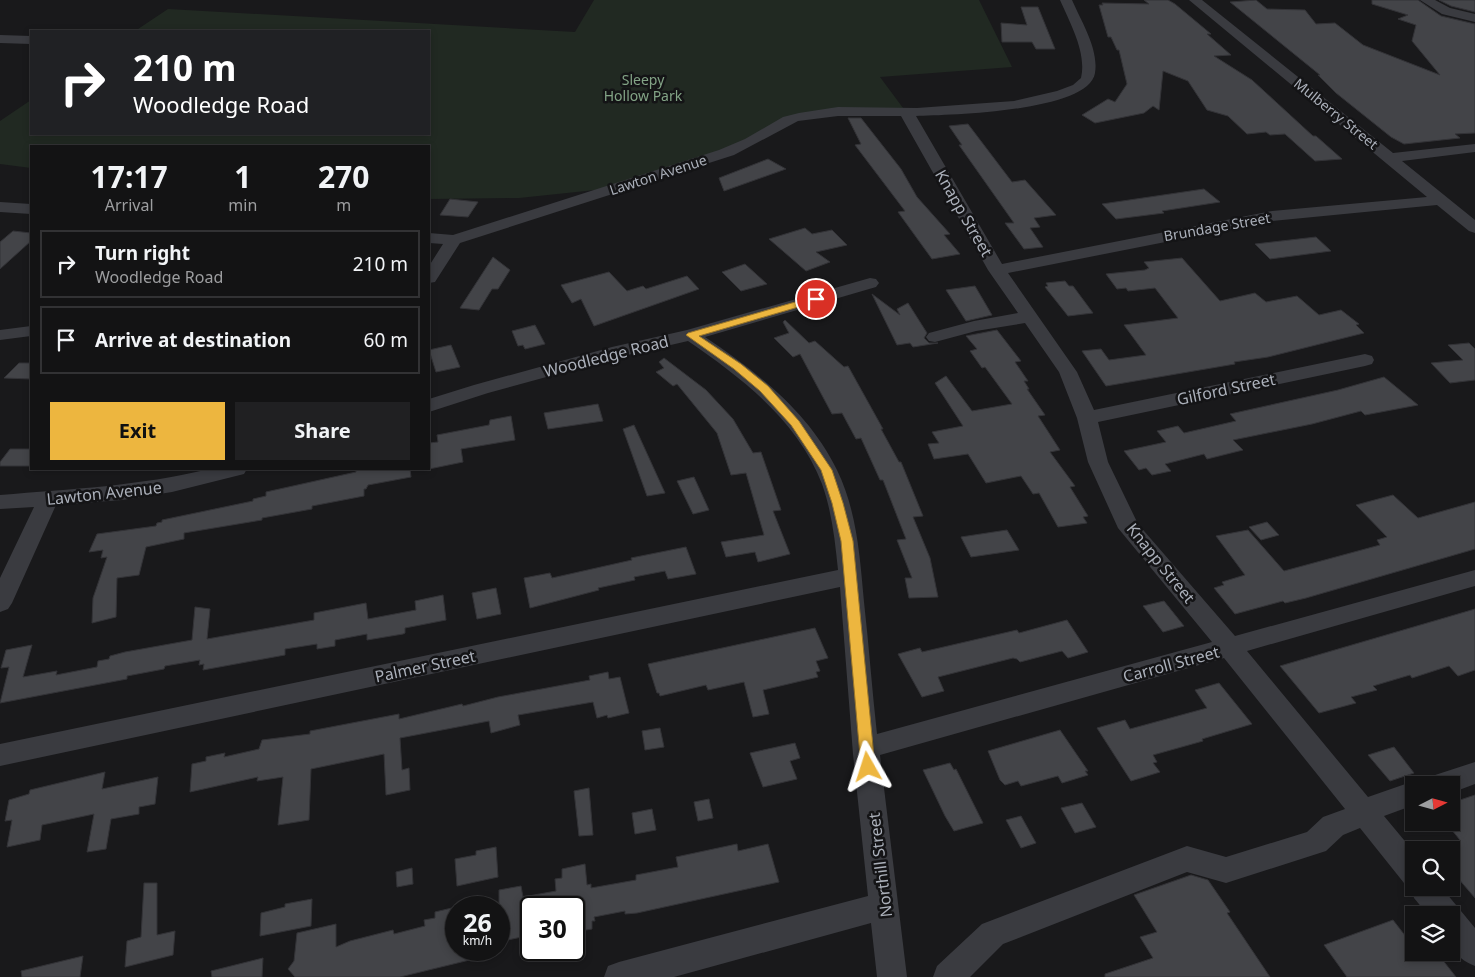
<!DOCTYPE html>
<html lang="en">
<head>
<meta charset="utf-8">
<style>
	:root { --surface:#131314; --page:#202022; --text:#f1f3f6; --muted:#9d9ea0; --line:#323234; --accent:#edb63f }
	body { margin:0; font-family:"Noto Sans",sans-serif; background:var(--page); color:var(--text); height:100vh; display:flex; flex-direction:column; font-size:19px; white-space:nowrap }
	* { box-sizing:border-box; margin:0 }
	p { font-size:16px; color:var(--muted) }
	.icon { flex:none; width:28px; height:28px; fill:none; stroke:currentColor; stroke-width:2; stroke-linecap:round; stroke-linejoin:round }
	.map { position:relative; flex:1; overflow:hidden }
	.details { position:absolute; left:30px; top:145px; width:400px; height:325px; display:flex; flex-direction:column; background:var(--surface); border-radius:0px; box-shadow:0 2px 8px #0003,0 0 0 1px var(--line) }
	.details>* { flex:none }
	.hud { position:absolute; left:30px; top:30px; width:400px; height:105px; border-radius:0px; box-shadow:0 2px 8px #0003,0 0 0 1px var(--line); background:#202124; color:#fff; overflow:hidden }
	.needle { width:32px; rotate:84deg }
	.controls { position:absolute; left:1405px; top:776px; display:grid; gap:10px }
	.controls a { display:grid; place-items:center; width:55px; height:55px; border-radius:0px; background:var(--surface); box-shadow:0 2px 8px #0003,0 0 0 1px var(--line); font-size:25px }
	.speed { position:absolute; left:445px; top:896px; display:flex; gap:10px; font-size:25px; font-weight:700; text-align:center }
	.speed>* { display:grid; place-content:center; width:65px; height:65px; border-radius:50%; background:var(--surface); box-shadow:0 2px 8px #0003,0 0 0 1px var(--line); line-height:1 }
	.speed small { font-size:12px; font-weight:400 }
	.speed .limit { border:2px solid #111; border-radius:8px; background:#fff; color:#111 }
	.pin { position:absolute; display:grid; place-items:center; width:42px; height:42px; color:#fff; margin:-21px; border:2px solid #fff; border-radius:50%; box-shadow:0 1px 5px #0007 }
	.me { position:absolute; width:55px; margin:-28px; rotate:354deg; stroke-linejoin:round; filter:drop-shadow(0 0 4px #0008) }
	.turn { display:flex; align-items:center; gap:18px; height:105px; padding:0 20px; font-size:22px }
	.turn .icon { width:65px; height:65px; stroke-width:2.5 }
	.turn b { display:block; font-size:35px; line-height:42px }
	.eta { display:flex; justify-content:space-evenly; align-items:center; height:85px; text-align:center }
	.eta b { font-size:30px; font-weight:700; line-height:35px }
	.cta { display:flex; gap:10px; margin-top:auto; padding:10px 20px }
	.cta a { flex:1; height:58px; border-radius:0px; background:var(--accent); color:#111; font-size:20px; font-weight:700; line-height:58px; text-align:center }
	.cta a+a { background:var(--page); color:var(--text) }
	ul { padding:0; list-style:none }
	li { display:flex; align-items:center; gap:15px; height:68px; margin:0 10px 8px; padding:0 10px; border:2px solid var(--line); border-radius:0px }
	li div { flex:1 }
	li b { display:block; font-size:19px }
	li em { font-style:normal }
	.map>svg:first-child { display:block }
	.green { fill:#212922 }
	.building { fill:#434448; stroke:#333337 }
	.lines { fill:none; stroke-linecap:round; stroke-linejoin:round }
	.minor { fill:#3a3b40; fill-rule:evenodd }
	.route { fill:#edb63f; stroke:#9a7629 }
	.labels { text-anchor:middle; stroke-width:5; stroke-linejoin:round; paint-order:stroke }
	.far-park-label { font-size:14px; fill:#83a486; stroke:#141416 }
	.far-street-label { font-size:14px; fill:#abb0ba; stroke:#141416 }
	.street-label { font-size:16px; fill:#abb0ba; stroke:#141416 }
</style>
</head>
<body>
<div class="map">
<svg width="1475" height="977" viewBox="0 0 1475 977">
	<rect width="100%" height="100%" fill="#19191b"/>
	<path class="green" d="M594 0H979L1012 67 880 77 906 112 796 117 743 146 624 187 519 198 429 199V146H31V168L0 164V121L31 100V134H429V31H135L168 9 575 32Z"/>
	<g class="building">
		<path d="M1144 0H1168L1175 4 1211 34H1207L1231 55 1214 56 1252 80 1313 136H1316L1342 159 1315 161 1285 134 1270 135 1266 132 1247 134 1228 116 1207 110 1188 81 1163 71 1159 110 1153 106 1144 113 1095 123 1082 115 1108 99 1115 102 1127 84 1119 50H1117L1111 37H1108L1099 5H1103L1102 3 1149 4Z"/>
		<path d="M1256 0 1267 9 1305 10 1316 24 1335 23 1363 45 1440 75 1412 41 1416 25 1398 19 1408 15 1372 4V0H1418L1441 16 1475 24V133L1455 134 1460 138 1404 144 1391 137 1336 93 1318 75H1320L1230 2Z"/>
		<path d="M1439 0H1475V12L1451 6Z"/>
		<path d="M1021 7H1038L1055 49H1036L1032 42H1002L1001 23 1027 25Z"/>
		<path d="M848 118H861L901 169 917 197 950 234 944 235 960 254 932 259 898 212 905 211 855 145 861 144Z"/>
		<path d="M968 124 1012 182 1025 180 1056 215 1034 218 1040 227 1030 228 1043 247 1024 249 1005 223H1014L959 145H962L949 126Z"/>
		<path d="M768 159 786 169 724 191 719 178Z"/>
		<path d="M1204 189 1220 202 1162 211 1164 213 1116 219 1102 204Z"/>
		<path d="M450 199 478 202 468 217 440 215Z"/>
		<path d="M805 228 812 234 832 230 847 245 816 252 830 262 806 271 769 239Z"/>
		<path d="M13 231 31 233V241L0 269V242Z"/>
		<path d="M1316 237 1331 251 1270 259 1255 244Z"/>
		<path d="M493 257 510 270 498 289H492L479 310 460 308Z"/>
		<path d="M1182 258 1220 301 1255 293 1266 302 1297 296 1319 315 1341 310 1359 324 1356 325 1364 333 1268 357 1234 362 1235 364 1106 386 1082 351 1101 349 1109 360 1146 355 1124 325 1178 318 1155 288 1128 291 1126 288 1117 289 1106 274 1145 270 1149 268 1144 262Z"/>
		<path d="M745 264 767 284 741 291 722 272Z"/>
		<path d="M609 272 627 291 643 286 646 289 687 276 699 289 594 326 581 299 572 303 561 285Z"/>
		<path d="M1065 281 1069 286H1073L1093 313 1068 316 1045 287 1048 286 1046 283Z"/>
		<path d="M975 286 992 315 966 321 946 290Z"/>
		<path d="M872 294 900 315 897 309 908 303 927 333 924 338 929 343H938L913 347 910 343 897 345Z"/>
		<path d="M785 320 809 343 815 341 844 367 848 366 883 429H881L899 462H901L923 516 913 517 930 558 938 597 909 598 905 578H912L897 540 906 539 883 480H880L861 438 856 439 842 413 832 414 800 354 793 357 774 338 789 333 783 322Z"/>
		<path d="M535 325 545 344 525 349 523 345 518 346 512 331Z"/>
		<path d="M997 330 1021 361 1015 362 1028 381H1024L1029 389H1027L1045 415 1038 416 1060 450 1050 452 1075 486 1070 487 1088 516 1083 517 1087 523 1058 527 1039 493 1033 494 1021 476 986 483 968 454 934 459 928 444 939 443 932 432 963 426 935 383 946 376 972 411 1012 404 985 367 982 368 970 351 977 349 966 336Z"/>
		<path d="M1469 343 1475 349V380L1450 383 1431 363 1463 360 1448 345Z"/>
		<path d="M451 345 460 367 436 372 429 350Z"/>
		<path d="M664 358 706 390 733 419 753 453 761 452 781 510 773 511 790 554 758 562 755 552 726 557 721 542 764 535 746 473 731 475 717 433 677 384 673 386 656 372 664 368 659 362Z"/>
		<path d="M19 363H31V379L4 378Z"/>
		<path d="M1384 377 1418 405 1365 415 1361 411 1312 424 1233 440 1243 450 1207 459 1204 454 1165 464 1171 471 1152 475 1146 468 1139 470 1124 451 1166 442 1157 431 1178 426 1184 433 1236 421 1230 414 1338 390Z"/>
		<path d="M598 404 603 421 548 429 544 413Z"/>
		<path d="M511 416 515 440 461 449 463 462 429 469V443L438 442 437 435 489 425 490 420Z"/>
		<path d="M634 425 665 493 647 496 623 429Z"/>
		<path d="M10 449H31V466H0V462Z"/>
		<path d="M356 469H410L411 477 368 485 366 489H364V496L312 506V509L262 518V520L184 533V539L146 547 139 575 117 578 116 617 92 623 93 598 107 557 101 558 103 550 89 552 97 534 156 526 157 523 162 522V520L253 501V499L266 496V492L356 472Z"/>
		<path d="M694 477 709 510 693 514 677 481Z"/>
		<path d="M1393 495 1418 518 1475 502V549L1306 598 1285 603 1283 601 1235 614 1214 588 1224 585 1222 582 1245 575 1216 536 1248 530 1284 571 1380 545 1377 540 1387 537 1356 505Z"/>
		<path d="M1267 522 1279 535 1261 540 1249 527Z"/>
		<path d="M1007 530 1019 550 971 557 961 537Z"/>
		<path d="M686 547 696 574 668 579 665 571 634 577 635 580 598 588 599 590 530 608 524 578 550 573 552 578 632 560 631 558Z"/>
		<path d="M496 588 501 614 477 619 472 593Z"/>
		<path d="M443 595 446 620 405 628V633L403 634 367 640V634L335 640V646L317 649V644L285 649V655L203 670 204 664 199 665 200 660 165 666 164 669 127 676V679L0 703 9 667 1 668 6 650 32 645 23 677 57 671 56 675 97 667 98 661 109 659 110 656 125 652 192 640 195 607 210 609 207 639 314 620V613L366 603 368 619 416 610 415 601Z"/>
		<path d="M1164 601 1184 626 1163 632 1143 606Z"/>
		<path d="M1475 609V670L1458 676 1449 666 1412 678 1410 675 1373 686 1377 690 1351 697 1356 703 1319 713 1280 666Z"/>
		<path d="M1067 620 1088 652 1068 658 1062 651 1020 662 1017 659 1013 658 938 677 944 691 922 697 898 654 920 648 922 652 1017 630 1019 633Z"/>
		<path d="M815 628 828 658 816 661 820 671 816 672 818 677 763 690 769 714 753 717 744 682 708 690 706 685 660 696 659 693H657L648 664Z"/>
		<path d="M608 672 609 679 620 677 629 713 608 718 607 715 597 718 593 702 518 715 520 725 491 733 489 721 400 738 402 770 409 768 410 790 386 795 384 754 311 769 309 820 278 825 283 777 257 781 258 777 190 792 192 764 206 761V757L225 753 224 757 259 749 262 740 310 734V731L399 714V719L462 704 463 706 498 697 590 680 589 676Z"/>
		<path d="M1219 683 1252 724 1202 739 1203 741 1153 755 1157 762 1153 763 1160 772 1131 781 1097 728 1125 720 1130 729 1207 708 1195 690Z"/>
		<path d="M660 728 664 747 645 750 642 731Z"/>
		<path d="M1060 730 1088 771H1085L1088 775 1062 783 1058 776 1021 786 1018 781 1005 785 1000 780 988 751Z"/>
		<path d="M795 743 800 758 790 761 797 779 763 787 750 753Z"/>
		<path d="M1394 747 1414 773 1390 781 1368 755Z"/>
		<path d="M950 763 954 770 956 769 983 823 954 831 945 816 923 770Z"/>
		<path d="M105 772 102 789 158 777 155 804 139 807V814L111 819 106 849 87 852 94 814 42 825 40 840 7 847 12 820 5 821 9 800 29 794 30 790Z"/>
		<path d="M589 788 593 835 579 836 574 791Z"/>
		<path d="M1475 795V898L1451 870V843L1460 840 1451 829V803Z"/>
		<path d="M709 799 713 818 698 821 694 802Z"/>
		<path d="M1082 803 1096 827 1075 833 1061 808Z"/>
		<path d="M652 809 656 830 635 834 632 813Z"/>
		<path d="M1021 816 1036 843 1021 848 1006 820Z"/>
		<path d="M737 844 738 851 768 844 779 882 637 913 625 914V911L594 917 595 921H592V929L574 932V908H531V935L503 941 502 937 499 938V890L521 886 523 897 556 891 555 879 562 878V869L585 864 587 885 591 884V888L636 880V875L678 867 676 857Z"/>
		<path d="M496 847 498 877 457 886 455 859 476 855V851Z"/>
		<path d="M412 868 413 884 397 887 396 872Z"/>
		<path d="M1191 875 1208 880 1230 912 1227 913 1270 977H1105V974L1153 958 1140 937 1157 932 1134 895Z"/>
		<path d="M144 883H157V935L175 931 173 955 125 967 127 941 141 937Z"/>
		<path d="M312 899 311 926 260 936 261 913 285 907V904Z"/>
		<path d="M456 907V950H486V956L400 977H295L288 969 294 961 297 933 336 924V947L350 941 393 930 394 934 425 926 424 920 435 918V912Z"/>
		<path d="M1393 920 1414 947V952H1418L1423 959 1438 954 1456 977H1347L1324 945Z"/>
		<path d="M83 956 80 977H22L21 971Z"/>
		<path d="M263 958 262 977H212L211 971Z"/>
	</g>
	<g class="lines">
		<g class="minor">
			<path d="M1060 0H1072C1081 21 1099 49 1095 73 1089 112 948 115 916 116L1002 264 1272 211 1427 197 1189 0H1202L1393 153 1475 144V152L1402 161 1475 220V233L1469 231 1437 205 1272 221 1008 273 1077 372 1094 410 1365 354 1372 356 1374 360 1372 364 1365 366 1098 422 1108 462 1138 524 1235 636 1475 570V586L1247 651 1368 797 1414 781 1424 785H1414V805L1384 816 1414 852V888H1442L1475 928V966C1448 955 1451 940 1451 915H1428L1414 898 1410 886 1404 883 1360 828 1343 835 1326 851 1226 883 1187 872 1003 944 970 977H933L937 966 982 924 1187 846 1226 857 1307 832 1323 817 1345 809 1224 658 880 755 907 977H877L871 923 674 977H604L608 966 619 962 868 896 853 754 840 587 0 766V744L838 570C835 541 832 512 822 484 798 421 742 378 688 341L623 356 488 393 429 412V399L474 385 612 347 687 330 870 278 876 279 879 283 876 287 705 337C757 372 809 412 837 470 857 511 860 558 864 602 869 646 872 690 877 734L1212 642 1118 528 1088 462 1077 418 1059 372 1025 323 976 331 935 342 929 341 926 337 929 333 974 321 1018 313 988 270 901 116H838L798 121 734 155 460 243 435 282 429 283V266L443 244 429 243V233L453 235 719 150 745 139 783 117 799 113 838 107 917 108 1014 101 1057 91 1073 85 1081 78C1087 53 1070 23 1060 0Z"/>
			<path d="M1420 0H1435L1450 8 1475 14V22L1442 14Z"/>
			<path d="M0 35 31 36V44L0 43Z"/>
			<path d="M0 202 31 204V214L0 212Z"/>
			<path d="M31 326V336L0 340V330Z"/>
			<path d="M209 469H247L244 474 172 492 122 500 56 505 12 603 8 609 0 612V578L34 507 0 509V495C72 489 139 486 209 469Z"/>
			<path d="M1475 762V784L1451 793V785H1426L1429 777Z"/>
		</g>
	</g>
	<path class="route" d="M816 296 821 299 819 301 699 336 741 364 768 386 799 421 832 470 843 503 853 541 875 767 873 772 868 773 863 772 861 767 841 541 832 503 821 470 791 425 760 391 734 369 686 335 688 333Z"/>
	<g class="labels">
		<g class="far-park-label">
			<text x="643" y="85">Sleepy<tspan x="643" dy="16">Hollow Park</tspan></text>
		</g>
		<g class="far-street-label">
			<text transform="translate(1336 114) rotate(39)" y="5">Mulberry Street</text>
			<text transform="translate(658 175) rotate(-18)" y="5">Lawton Avenue</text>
			<text transform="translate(1217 227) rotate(-10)" y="5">Brundage Street</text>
		</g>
		<g class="street-label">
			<text transform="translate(964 213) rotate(60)" y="6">Knapp Street</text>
			<text transform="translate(606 356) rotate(-14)" y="6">Woodledge Road</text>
			<text transform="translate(1226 389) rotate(-12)" y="6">Gilford Street</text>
			<text transform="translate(104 493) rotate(-6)" y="6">Lawton Avenue</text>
			<text transform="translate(1161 563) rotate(51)" y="6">Knapp Street</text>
			<text transform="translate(1171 664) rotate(-15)" y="6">Carroll Street</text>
			<text transform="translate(425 666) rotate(-12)" y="6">Palmer Street</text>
			<text transform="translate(880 865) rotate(-97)" y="6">Northill Street</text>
		</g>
	</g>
</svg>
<div class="controls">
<a><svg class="needle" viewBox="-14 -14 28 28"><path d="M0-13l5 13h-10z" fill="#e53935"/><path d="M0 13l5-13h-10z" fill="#9d9ea0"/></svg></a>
<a><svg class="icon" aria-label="search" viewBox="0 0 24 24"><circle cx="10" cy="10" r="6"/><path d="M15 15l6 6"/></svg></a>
<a><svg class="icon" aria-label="layers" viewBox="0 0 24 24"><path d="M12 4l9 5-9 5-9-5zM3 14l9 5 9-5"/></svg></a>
</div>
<div class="speed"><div>26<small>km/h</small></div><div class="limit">30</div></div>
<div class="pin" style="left:816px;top:299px;background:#d93025"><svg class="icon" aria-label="arrive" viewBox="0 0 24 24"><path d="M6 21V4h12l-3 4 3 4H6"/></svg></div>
<svg class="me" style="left:868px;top:767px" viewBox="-20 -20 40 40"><path d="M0-17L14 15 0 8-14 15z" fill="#edb63f" stroke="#fff" stroke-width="4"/></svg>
<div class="hud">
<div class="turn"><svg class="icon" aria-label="right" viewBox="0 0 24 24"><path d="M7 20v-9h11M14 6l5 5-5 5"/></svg><div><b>210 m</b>Woodledge Road</div></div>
</div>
<section class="details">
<div class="eta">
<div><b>17:17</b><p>Arrival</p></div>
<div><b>1</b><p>min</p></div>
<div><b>270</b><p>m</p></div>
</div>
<ul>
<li><svg class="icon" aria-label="right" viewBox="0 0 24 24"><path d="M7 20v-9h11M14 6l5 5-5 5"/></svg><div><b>Turn right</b><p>Woodledge Road</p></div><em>210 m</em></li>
<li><svg class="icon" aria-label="arrive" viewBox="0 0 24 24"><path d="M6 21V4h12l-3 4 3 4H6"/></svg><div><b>Arrive at destination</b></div><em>60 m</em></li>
</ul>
<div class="cta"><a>Exit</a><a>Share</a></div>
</section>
</div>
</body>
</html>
